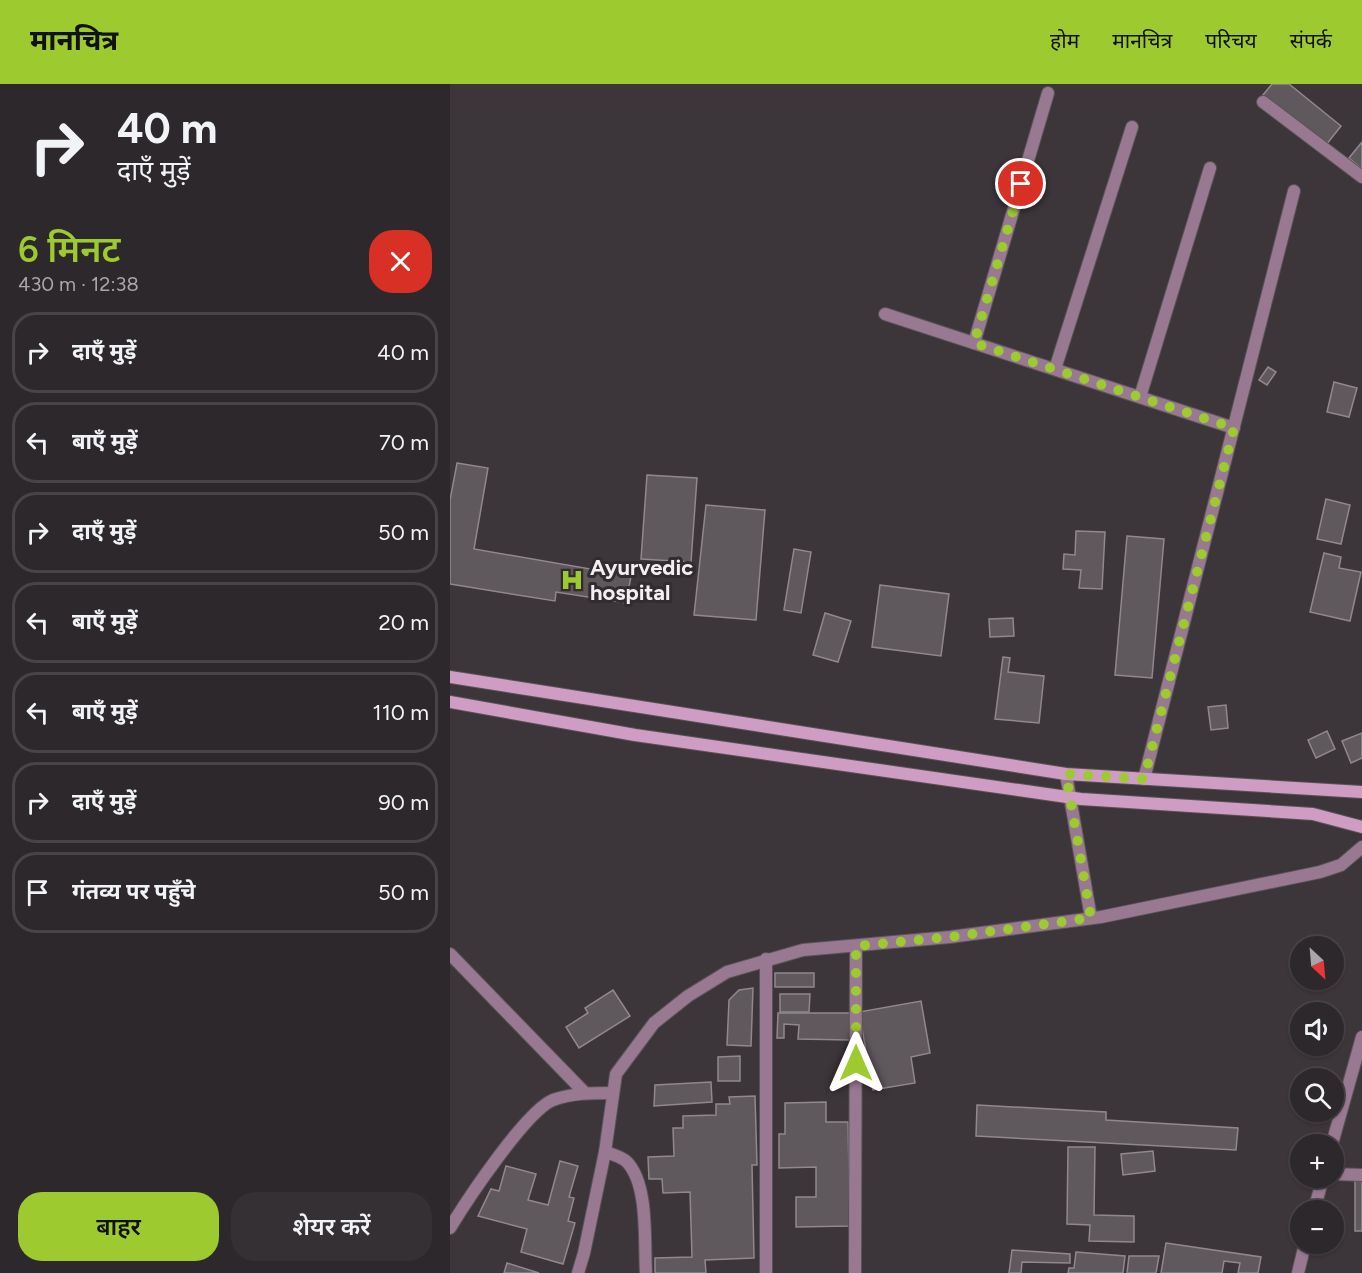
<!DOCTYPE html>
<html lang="hi">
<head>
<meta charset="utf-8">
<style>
	:root { --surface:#2d282c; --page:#353034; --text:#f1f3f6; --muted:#a7a6a9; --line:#484448; --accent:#9dca2f }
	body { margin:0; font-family:Figtree,"Noto Sans Devanagari",sans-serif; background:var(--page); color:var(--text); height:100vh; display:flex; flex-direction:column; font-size:22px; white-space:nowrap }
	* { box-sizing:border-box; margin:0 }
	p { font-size:20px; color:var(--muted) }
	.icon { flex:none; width:33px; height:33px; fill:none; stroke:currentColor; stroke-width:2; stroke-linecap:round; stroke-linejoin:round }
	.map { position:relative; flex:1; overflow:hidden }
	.details { display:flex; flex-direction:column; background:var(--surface); width:450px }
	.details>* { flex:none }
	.banner { background:#2d282c; color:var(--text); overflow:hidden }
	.needle { width:39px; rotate:154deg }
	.buttons { position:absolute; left:840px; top:852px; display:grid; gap:12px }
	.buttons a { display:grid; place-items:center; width:54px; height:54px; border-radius:50%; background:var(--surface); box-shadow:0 2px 4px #0004,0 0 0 2px var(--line); font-size:30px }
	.pin { position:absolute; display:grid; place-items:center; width:51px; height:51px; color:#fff; margin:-26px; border:3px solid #fff; border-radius:50%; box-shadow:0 2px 6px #0007 }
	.me { position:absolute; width:66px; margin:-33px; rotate:0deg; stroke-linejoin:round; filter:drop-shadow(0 0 4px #0008) }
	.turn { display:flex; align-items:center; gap:21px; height:126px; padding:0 18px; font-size:27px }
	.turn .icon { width:78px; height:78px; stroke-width:2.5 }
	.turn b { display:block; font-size:42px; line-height:51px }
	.round { display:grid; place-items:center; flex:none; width:63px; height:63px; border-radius:24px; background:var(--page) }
	.headline { display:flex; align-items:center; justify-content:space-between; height:102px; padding:0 18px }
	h1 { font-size:36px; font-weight:600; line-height:45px; color:var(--accent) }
	.action { display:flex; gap:12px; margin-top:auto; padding:12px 18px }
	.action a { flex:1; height:69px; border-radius:24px; background:var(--accent); color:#111; font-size:24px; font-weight:600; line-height:69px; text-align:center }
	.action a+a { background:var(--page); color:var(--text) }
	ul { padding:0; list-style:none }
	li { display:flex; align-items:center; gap:18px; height:81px; margin:0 12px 9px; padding:0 6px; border:3px solid var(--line); border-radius:24px }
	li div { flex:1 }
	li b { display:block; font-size:22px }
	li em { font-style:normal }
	header { display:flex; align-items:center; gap:36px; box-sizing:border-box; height:84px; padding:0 30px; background:var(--accent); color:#111 }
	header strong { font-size:28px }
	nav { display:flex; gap:33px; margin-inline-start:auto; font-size:21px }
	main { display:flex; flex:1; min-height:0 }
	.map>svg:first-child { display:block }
	.building { fill:#5f585d; stroke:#90888e; stroke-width:1.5 }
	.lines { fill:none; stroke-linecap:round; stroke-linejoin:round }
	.minor-casing { stroke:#595357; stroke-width:14 }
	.secondary-casing { stroke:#595357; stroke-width:14 }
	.minor { stroke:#997991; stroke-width:12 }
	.secondary { stroke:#cf9cc3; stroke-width:12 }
	.route { stroke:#9dca2f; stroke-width:10; stroke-dasharray:0 18 }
	.labels { text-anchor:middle; stroke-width:6; stroke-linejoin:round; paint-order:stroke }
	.poi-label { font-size:22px; font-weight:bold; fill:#f2eef1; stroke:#322b30; text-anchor:start }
</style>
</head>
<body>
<header>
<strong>मानचित्र</strong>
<nav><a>होम</a><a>मानचित्र</a><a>परिचय</a><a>संपर्क</a></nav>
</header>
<main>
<section class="details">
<div class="banner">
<div class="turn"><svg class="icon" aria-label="right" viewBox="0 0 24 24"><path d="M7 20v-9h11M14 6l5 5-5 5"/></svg><div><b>40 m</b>दाएँ मुड़ें</div></div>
</div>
<div class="headline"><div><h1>6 मिनट</h1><p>430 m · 12:38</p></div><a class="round" style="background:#d93025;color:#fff"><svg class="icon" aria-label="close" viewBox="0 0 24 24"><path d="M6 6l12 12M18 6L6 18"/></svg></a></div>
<ul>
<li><svg class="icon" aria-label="right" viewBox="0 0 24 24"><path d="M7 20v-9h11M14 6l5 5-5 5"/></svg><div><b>दाएँ मुड़ें</b></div><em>40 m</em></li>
<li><svg class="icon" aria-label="left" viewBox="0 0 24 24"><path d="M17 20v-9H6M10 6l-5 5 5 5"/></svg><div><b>बाएँ मुड़ें</b></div><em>70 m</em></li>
<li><svg class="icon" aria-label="right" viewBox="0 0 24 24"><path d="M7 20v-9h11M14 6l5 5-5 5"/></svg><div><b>दाएँ मुड़ें</b></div><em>50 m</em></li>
<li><svg class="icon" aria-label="left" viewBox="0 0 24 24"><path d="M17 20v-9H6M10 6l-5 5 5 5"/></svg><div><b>बाएँ मुड़ें</b></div><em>20 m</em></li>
<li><svg class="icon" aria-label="left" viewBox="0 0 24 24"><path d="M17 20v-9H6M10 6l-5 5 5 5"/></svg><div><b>बाएँ मुड़ें</b></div><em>110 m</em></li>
<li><svg class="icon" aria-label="right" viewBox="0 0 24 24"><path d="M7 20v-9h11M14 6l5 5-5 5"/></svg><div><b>दाएँ मुड़ें</b></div><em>90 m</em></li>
<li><svg class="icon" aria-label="arrive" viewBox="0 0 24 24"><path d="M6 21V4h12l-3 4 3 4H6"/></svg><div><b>गंतव्य पर पहुँचे</b></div><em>50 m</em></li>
</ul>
<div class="action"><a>बाहर</a><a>शेयर करें</a></div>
</section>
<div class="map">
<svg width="912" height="1189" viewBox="0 0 912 1189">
	<rect width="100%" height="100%" fill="#3c353a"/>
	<g class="building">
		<path d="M822 0H839L891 42 876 61 813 11Z"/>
		<path d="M912 58V85L899 74Z"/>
		<path d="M818 283 826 288 817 301 809 296Z"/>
		<path d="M884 298 907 304 899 333 877 328Z"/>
		<path d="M7 379 38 384 24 465 181 492 176 519 106 508 105 517 0 500V416Z"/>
		<path d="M197 391 247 394 241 478 191 475Z"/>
		<path d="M876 415 900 421 891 460 867 455Z"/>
		<path d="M256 421 315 426 306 536 244 531Z"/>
		<path d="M626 447 655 448 652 505 629 504 631 486 613 485 614 470 625 471Z"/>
		<path d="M677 452 714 455 702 594 665 591Z"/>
		<path d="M344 465 361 468 351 529 334 526Z"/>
		<path d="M874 469 891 473 889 484 911 488 900 537 860 528Z"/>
		<path d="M430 501 499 510 491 572 422 563Z"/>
		<path d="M375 529 401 537 388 578 363 571Z"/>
		<path d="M563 534 564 552 540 553 539 535Z"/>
		<path d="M553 573 560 574 558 588 594 592 589 639 545 635Z"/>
		<path d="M776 621 778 644 761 646 758 623Z"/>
		<path d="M877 647 885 665 866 674 858 656Z"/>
		<path d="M912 649V674L901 679 892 657Z"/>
		<rect x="325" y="889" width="39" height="14"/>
		<path d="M303 904 301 962 277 961 279 916 289 906Z"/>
		<path d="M163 906 180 932 129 964 116 943 138 929 135 924Z"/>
		<path d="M330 910H360L359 928H330Z"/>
		<path d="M471 917 480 969 461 973 465 999 423 1006 409 928Z"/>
		<path d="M328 929H400V956L348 955 349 941 334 940V954H327Z"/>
		<path d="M290 972V997H268V973Z"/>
		<path d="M261 998 262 1018 204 1022 205 1001Z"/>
		<path d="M305 1012 307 1081H302L304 1174 255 1176 256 1189H205V1174L242 1173 240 1108 213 1109 212 1095H199L198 1073 224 1072 223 1044H233V1032L266 1031V1020H280L279 1013Z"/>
		<path d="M376 1018V1038H398L400 1142 346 1143V1113H366V1083L329 1084V1050H335V1019Z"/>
		<path d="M527 1021 656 1028V1036L788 1044 786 1066 526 1052Z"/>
		<path d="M618 1063H645L644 1131 684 1132V1158L639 1157 640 1141 617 1140Z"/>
		<path d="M703 1067 705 1087 673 1091 671 1070Z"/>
		<path d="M110 1077 128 1082 119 1113 124 1114 118 1137 125 1139 113 1180 71 1168 77 1145 28 1132 41 1105 49 1107 56 1082 86 1090 78 1116 98 1121Z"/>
		<rect x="905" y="1094" width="7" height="53"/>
		<path d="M716 1159 811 1173 808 1189H788L790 1179 774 1177 772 1189H711Z"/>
		<path d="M562 1166 620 1170V1179L572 1178 571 1189H559Z"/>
		<path d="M626 1168 675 1172 673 1189H618L619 1184H624Z"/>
		<path d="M679 1172H709L706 1189H677Z"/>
		<path d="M57 1179 89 1189H54Z"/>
	</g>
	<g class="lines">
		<g class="minor-casing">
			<g id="minor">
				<path d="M813 18 912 93"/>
				<path d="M435 230 784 344"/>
				<path d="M524 259 598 9"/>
				<path d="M605 285 682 43"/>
				<path d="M690 313 760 84"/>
				<path d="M616 690 641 834"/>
				<path d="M694 695 844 107"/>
				<path d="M0 870 135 1009"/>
				<path d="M882 1060 912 953"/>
				<path d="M155 1068C162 1070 172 1073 177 1078 199 1101 194 1158 196 1189"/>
				<path d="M884 1090 912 1091"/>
				<path d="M864 1126 873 1094"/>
				<path d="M0 1144C17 1116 76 1027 103 1016 122 1009 142 1009 162 1009"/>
				<path d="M128 1189 134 1169 155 1068 166 990 204 939 238 912 277 888 353 866 500 853 651 833 870 788 891 781 912 763"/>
				<path d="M316 1189V875"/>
				<path d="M405 1189 406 862"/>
				<path d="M848 1189 855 1160"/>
			</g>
		</g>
		<g class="secondary-casing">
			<g id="secondary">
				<path d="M0 593 616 690 912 708"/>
				<path d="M0 618 185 651 631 715 863 730 912 743"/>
			</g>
		</g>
		<use href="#minor" class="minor"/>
		<use href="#secondary" class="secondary"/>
	</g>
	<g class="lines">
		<path class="route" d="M406 979V862L500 853 641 834 616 690 694 695 784 344 524 259 571 100"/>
	</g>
	<defs>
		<g id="hospital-bare" transform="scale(1.8)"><path d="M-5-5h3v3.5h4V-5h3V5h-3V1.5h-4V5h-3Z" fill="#9dca2f" stroke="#322b30" stroke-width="2.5" paint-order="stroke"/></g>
	</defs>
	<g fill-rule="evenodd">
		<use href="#hospital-bare" x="122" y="496"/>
	</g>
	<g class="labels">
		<g class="poi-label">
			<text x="140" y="491">Ayurvedic<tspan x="140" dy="25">hospital</tspan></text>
		</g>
	</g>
</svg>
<div class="buttons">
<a><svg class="needle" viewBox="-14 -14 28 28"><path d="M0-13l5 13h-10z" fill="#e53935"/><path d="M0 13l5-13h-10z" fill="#a7a6a9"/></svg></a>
<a><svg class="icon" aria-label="sound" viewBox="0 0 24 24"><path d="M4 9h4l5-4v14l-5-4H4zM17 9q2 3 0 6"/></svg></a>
<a><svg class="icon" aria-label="search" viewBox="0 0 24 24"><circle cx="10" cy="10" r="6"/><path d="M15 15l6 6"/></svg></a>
<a>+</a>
<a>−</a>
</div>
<div class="pin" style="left:571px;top:100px;background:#d93025"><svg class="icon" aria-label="arrive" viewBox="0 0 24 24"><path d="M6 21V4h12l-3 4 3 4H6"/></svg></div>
<svg class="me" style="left:406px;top:979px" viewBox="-20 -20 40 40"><path d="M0-17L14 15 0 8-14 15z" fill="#9dca2f" stroke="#fff" stroke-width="4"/></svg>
</div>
</main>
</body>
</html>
